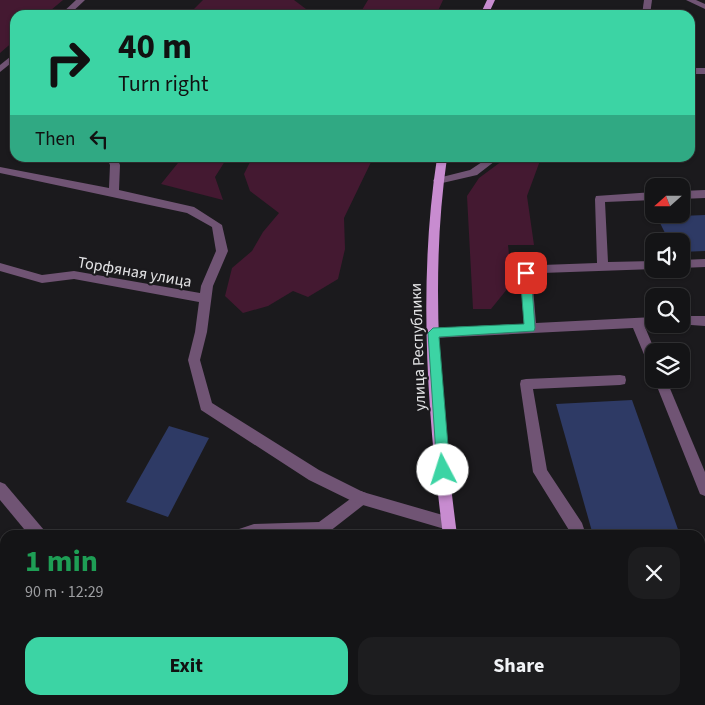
<!DOCTYPE html>
<html lang="en">
<head>
<meta charset="utf-8">
<style>
	:root { --surface:#141416; --page:#1d1d1f; --text:#f1f3f6; --muted:#9d9ea1; --line:#333335; --accent:#3cd4a4 }
	body { margin:0; font-family:"Source Sans 3",sans-serif; background:var(--page); color:var(--text); height:100vh; display:flex; flex-direction:column; font-size:19px; white-space:nowrap }
	* { box-sizing:border-box; margin:0 }
	p { font-size:16px; color:var(--muted) }
	.icon { flex:none; width:28px; height:28px; fill:none; stroke:currentColor; stroke-width:2; stroke-linecap:round; stroke-linejoin:round }
	.map { position:relative; flex:1; overflow:hidden }
	.panel { position:absolute; left:0px; top:530px; width:705px; height:175px; display:flex; flex-direction:column; background:var(--surface); border-radius:15px 15px 0 0; box-shadow:0 1px 4px #0004,0 0 0 1px var(--line) }
	.panel>* { flex:none }
	.guide { position:absolute; left:10px; top:10px; width:685px; height:152px; border-radius:15px; box-shadow:0 1px 4px #0004,0 0 0 1px var(--line); background:#3cd4a4; color:#111; overflow:hidden }
	.needle { width:32px; rotate:249deg }
	.controls { position:absolute; left:645px; top:178px; display:grid; gap:10px }
	.controls a { display:grid; place-items:center; width:45px; height:45px; border-radius:10px; background:var(--surface); box-shadow:0 1px 4px #0004,0 0 0 1px var(--line); font-size:25px }
	.pin { position:absolute; display:grid; place-items:center; width:42px; height:42px; color:#fff; margin:-21px; border-radius:10px; box-shadow:0 2px 8px #0006 }
	.me { position:absolute; width:55px; margin:-28px; rotate:355deg; stroke-linejoin:round; filter:drop-shadow(0 0 4px #0008) }
	.turn { display:flex; align-items:center; gap:18px; height:105px; padding:0 25px; font-size:22px }
	.turn .icon { width:65px; height:65px; stroke-width:2.5 }
	.turn b { display:block; font-size:35px; line-height:42px }
	.then { display:flex; align-items:center; height:48px; padding:0 25px; background:#0003; gap:10px; font-size:19px }
	.round { display:grid; place-items:center; flex:none; width:52px; height:52px; border-radius:15px; background:var(--page) }
	.headline { display:flex; align-items:center; justify-content:space-between; height:85px; padding:0 25px }
	h1 { font-size:30px; font-weight:700; line-height:38px; color:#1e9e55 }
	.primary-button { display:flex; gap:10px; margin-top:auto; padding:10px 25px }
	.primary-button a { flex:1; height:58px; border-radius:15px; background:var(--accent); color:#111; font-size:20px; font-weight:700; line-height:58px; text-align:center }
	.primary-button a+a { background:var(--page); color:var(--text) }
	.map>svg:first-child { display:block }
	.green { fill:#441931 }
	.building { fill:#2e3a65 }
	.lines { fill:none; stroke-linecap:round; stroke-linejoin:round }
	.service { fill:#705474; fill-rule:evenodd }
	.minor { fill:#705474; fill-rule:evenodd }
	.primary { fill:#c88cd0; fill-rule:evenodd }
	.route { fill:#3cd4a4; stroke:#278a6b }
	.labels { text-anchor:middle; stroke-width:4.5; stroke-linejoin:round; paint-order:stroke }
	.street-label { font-size:16px; fill:#e3e3e5; stroke:#1b1a1d }
</style>
</head>
<body>
<div class="map">
<svg width="705" height="705" viewBox="0 0 705 705">
	<rect width="100%" height="100%" fill="#1b1a1d"/>
	<g class="green">
		<path d="M0 0H63L45 15H15V40L0 53Z"/>
		<path d="M203 0H294L314 15 189 14Z"/>
		<path d="M368 0H443L436 15H359Z"/>
		<path d="M182 158H227L215 177 223 200 161 184Z"/>
		<path d="M252 158H373L344 218 345 249 338 279 308 297 293 291 268 306 243 313 225 296 232 268 252 251 263 232 279 213 250 191 244 174Z"/>
		<path d="M511 158H541L527 196 534 245H508L512 283 491 309H473L467 196 479 178 502 161Z"/>
		<path d="M92 700H200L198 705H88Z"/>
	</g>
	<g class="building">
		<path d="M705 215V251L681 252V241H669L657 217Z"/>
		<path d="M632 400 680 535H593L556 404Z"/>
		<path d="M169 426 209 438 168 517 126 502Z"/>
	</g>
	<g class="lines">
		<g class="service">
			<path d="M644 0H652L650 15H642Z"/>
			<path d="M686 0H696L705 4V9Z"/>
			<rect x="690" y="68" width="15" height="6"/>
			<path d="M488 158H499L477 175 438 184 433 181 434 179 470 170Z"/>
			<path d="M705 190V198L681 199V191Z"/>
			<path d="M654 192V200L605 202 608 262 654 261V269H655L542 273 532 276 536 323 654 317V324H659L658 325 645 327 655 351 654 369 650 368 648 364 633 328 433 338 429 336 427 333 429 330 433 328 524 324 520 273 522 270 542 265 597 263 595 199 596 196Z"/>
			<path d="M705 259V267L681 268V260Z"/>
			<path d="M681 316H705V326L677 324H681Z"/>
			<path d="M620 375 625 376 626 380 625 384 620 385 533 389 547 470 582 523 586 535H572L533 472 520 384 521 380 526 379Z"/>
			<path d="M654 379H666L705 472V496L700 494Z"/>
			<path d="M0 482 5 484 44 530 46 535H29L0 500Z"/>
			<path d="M361 491 366 493 368 498 366 503 325 535H234L236 530 254 524 319 522Z"/>
			<path d="M0 645 5 646V662L0 661Z"/>
			<path d="M242 700H262L260 705H240Z"/>
			<path d="M615 700H633L634 705H616Z"/>
		</g>
		<g class="minor">
			<path d="M76 0H85L69 15H60Z"/>
			<path d="M15 53V60L0 72V65Z"/>
			<path d="M107 158H117L120 165 119 190 194 207 222 225 228 251 213 286 207 332 200 360 212 403 319 470 363 492 453 518 455 523 453 528 448 530 356 503 309 480 201 410 188 360 195 332 199 302 74 279 42 283 0 271V263L42 275 74 271 200 293 201 286 216 251 212 227 187 213 0 173V167L109 188 110 165Z"/>
		</g>
		<g class="primary">
			<path d="M487 0H495L488 15H480Z"/>
			<path d="M437 158H447C429 281 441 412 457 535H443C427 412 418 281 437 158Z"/>
			<path d="M465 700H483L484 705H466Z"/>
		</g>
	</g>
	<path class="route" d="M526 269 531 273 535 328 534 331 439 337 450 470 448 474 443 476 439 474 437 470 428 333 433 328 524 324 520 273Z"/>
	<g class="labels">
		<g class="street-label">
			<text transform="translate(135 271) rotate(10)" y="6">Торфяная улица</text>
			<text transform="translate(417 347) rotate(-92)" y="6">улица Республики</text>
		</g>
	</g>
</svg>
<div class="controls">
<a><svg class="needle" viewBox="-14 -14 28 28"><path d="M0-13l5 13h-10z" fill="#e53935"/><path d="M0 13l5-13h-10z" fill="#9d9ea1"/></svg></a>
<a><svg class="icon" aria-label="sound" viewBox="0 0 24 24"><path d="M4 9h4l5-4v14l-5-4H4zM17 9q2 3 0 6"/></svg></a>
<a><svg class="icon" aria-label="search" viewBox="0 0 24 24"><circle cx="10" cy="10" r="6"/><path d="M15 15l6 6"/></svg></a>
<a><svg class="icon" aria-label="layers" viewBox="0 0 24 24"><path d="M12 4l9 5-9 5-9-5zM3 14l9 5 9-5"/></svg></a>
</div>
<div class="pin" style="left:526px;top:273px;background:#d93025"><svg class="icon" aria-label="arrive" viewBox="0 0 24 24"><path d="M6 21V4h12l-3 4 3 4H6"/></svg></div>
<svg class="me" style="left:443px;top:470px" viewBox="-20 -20 40 40"><circle r="19" fill="#fff"/><path d="M0-13L10 11 0 6-10 11z" fill="#3cd4a4"/></svg>
<div class="guide">
<div class="turn"><svg class="icon" aria-label="right" viewBox="0 0 24 24"><path d="M7 20v-9h11M14 6l5 5-5 5"/></svg><div><b>40 m</b>Turn right</div></div>
<div class="then">Then<svg class="icon" aria-label="left" viewBox="0 0 24 24"><path d="M17 20v-9H6M10 6l-5 5 5 5"/></svg></div>
</div>
<section class="panel">
<div class="headline"><div><h1>1 min</h1><p>90 m · 12:29</p></div><a class="round"><svg class="icon" aria-label="close" viewBox="0 0 24 24"><path d="M6 6l12 12M18 6L6 18"/></svg></a></div>
<div class="primary-button"><a>Exit</a><a>Share</a></div>
</section>
</div>
</body>
</html>
